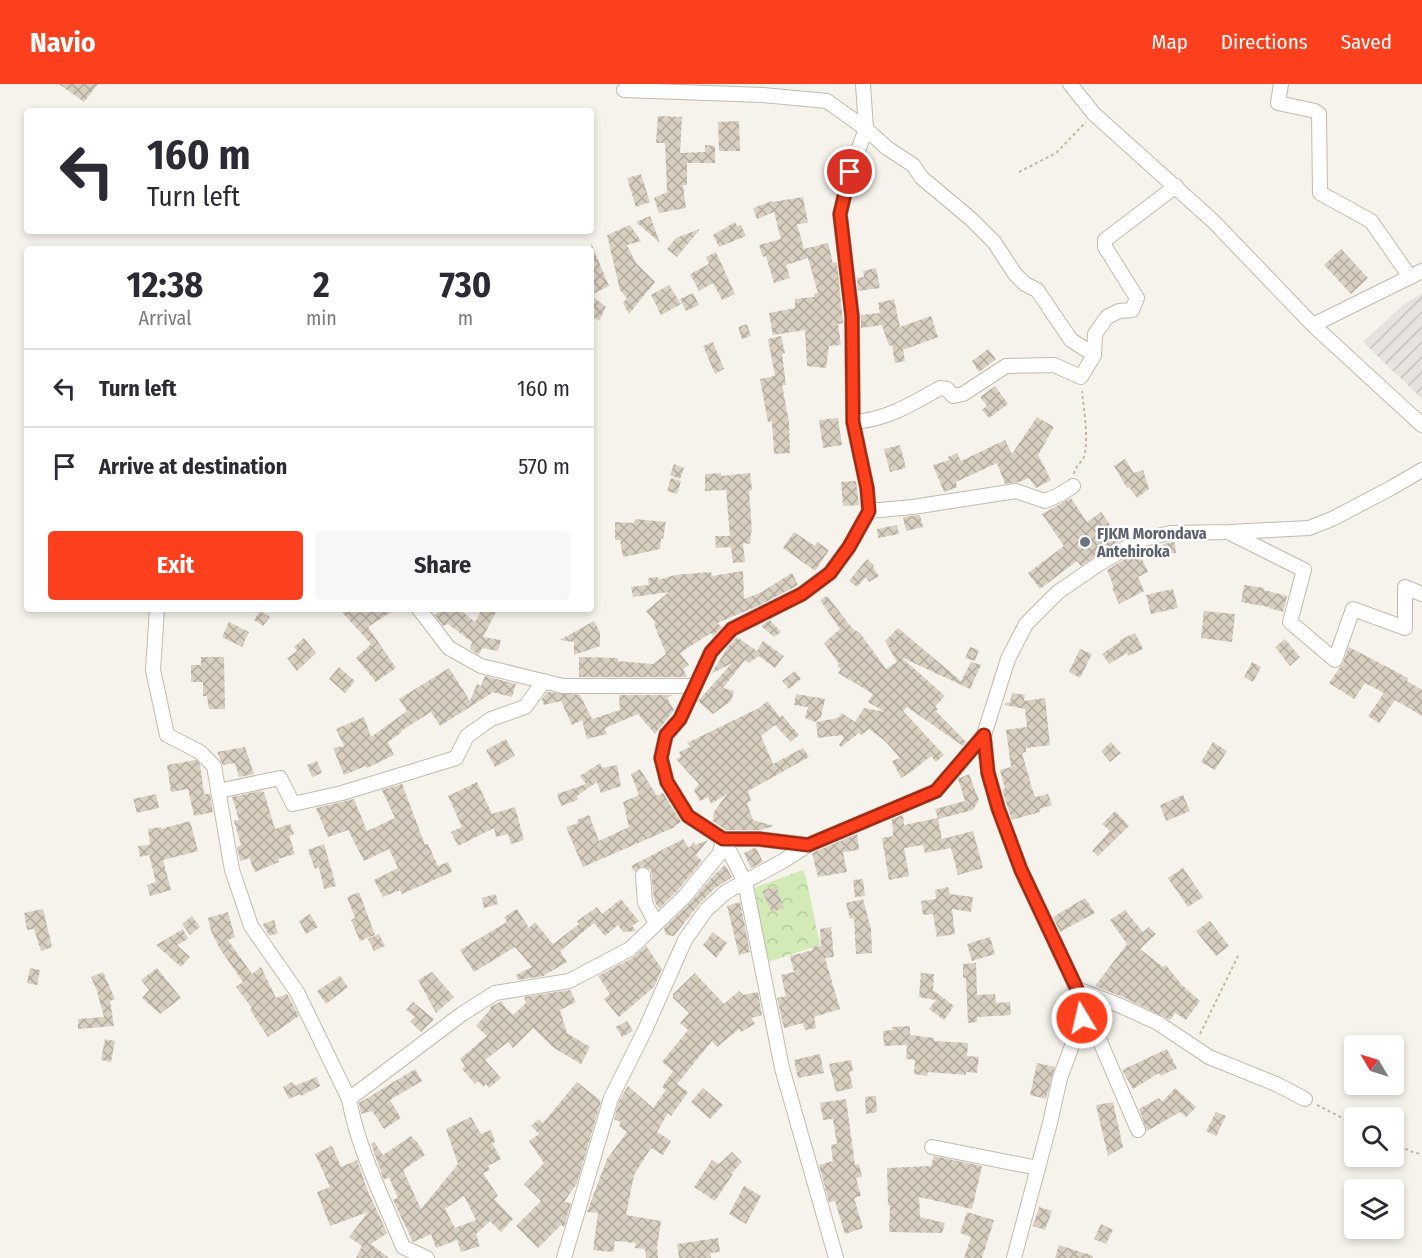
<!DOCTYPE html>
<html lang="en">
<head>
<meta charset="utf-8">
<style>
	:root { --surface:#fff; --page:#f7f7f7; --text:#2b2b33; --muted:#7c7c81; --line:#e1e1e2; --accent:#fc3f1d }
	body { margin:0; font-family:"Fira Sans Condensed",sans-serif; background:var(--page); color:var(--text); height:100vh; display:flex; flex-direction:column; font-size:22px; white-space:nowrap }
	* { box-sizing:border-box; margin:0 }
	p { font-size:20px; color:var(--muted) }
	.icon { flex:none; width:33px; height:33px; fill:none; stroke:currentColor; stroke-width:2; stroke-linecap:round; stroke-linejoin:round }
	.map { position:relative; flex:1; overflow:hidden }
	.sheet { position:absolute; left:24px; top:162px; width:570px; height:366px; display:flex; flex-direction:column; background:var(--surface); border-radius:6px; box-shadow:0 3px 9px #0003 }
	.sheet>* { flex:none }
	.top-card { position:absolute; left:24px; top:24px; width:570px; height:126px; border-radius:6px; box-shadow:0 3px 9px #0003; background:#fff; color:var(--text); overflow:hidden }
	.needle { width:39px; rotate:308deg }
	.tools { position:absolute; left:1344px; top:951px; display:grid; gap:12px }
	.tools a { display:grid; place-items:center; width:60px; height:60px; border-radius:6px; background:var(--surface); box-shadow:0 3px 9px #0003; font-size:30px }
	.pin { position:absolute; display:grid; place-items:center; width:51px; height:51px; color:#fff; margin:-26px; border:3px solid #fff; border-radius:50%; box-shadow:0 2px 6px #0007 }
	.me { position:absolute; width:66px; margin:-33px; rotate:351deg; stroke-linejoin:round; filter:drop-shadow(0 0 4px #0008) }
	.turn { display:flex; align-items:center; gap:21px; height:126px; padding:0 24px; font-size:27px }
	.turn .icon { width:78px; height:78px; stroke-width:2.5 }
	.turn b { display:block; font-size:42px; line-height:51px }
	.eta { display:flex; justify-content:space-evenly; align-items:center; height:102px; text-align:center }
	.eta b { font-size:36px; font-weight:700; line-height:42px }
	.button { display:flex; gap:12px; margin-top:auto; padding:12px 24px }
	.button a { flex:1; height:69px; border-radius:6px; background:var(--accent); color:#fff; font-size:24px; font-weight:700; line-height:69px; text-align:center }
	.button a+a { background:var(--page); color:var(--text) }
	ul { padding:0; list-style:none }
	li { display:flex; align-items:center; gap:18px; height:78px; padding:0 24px; border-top:2px solid var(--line) }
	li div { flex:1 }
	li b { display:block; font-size:22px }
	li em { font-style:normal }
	header { display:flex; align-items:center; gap:36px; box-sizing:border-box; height:84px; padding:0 30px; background:var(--accent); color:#fff }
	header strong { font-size:28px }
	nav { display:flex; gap:33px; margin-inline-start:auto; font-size:21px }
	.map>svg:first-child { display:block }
	.industrial { fill:url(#industrial-furrows) }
	.forest { fill:url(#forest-crowns) }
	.building { fill:url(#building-cross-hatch); fill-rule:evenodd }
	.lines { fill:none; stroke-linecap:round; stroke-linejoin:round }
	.street-casing { stroke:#c2bbae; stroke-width:16 }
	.path { stroke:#c4b79f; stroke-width:2; stroke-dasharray:3 3; stroke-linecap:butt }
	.street { stroke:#fff; stroke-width:14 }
	.route-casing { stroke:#a42913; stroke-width:15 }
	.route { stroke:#fc3f1d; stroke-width:10 }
	.worship-dot { fill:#6b7280; stroke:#fff; stroke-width:2 }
	.labels { text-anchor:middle; stroke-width:4.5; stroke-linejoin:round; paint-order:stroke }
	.worship-label { font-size:16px; font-weight:bold; fill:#5b616d; stroke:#fff; text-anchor:start }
</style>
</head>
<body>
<header>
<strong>Navio</strong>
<nav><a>Map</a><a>Directions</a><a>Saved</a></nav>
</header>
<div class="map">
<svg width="1422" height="1174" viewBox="0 0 1422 1174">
	<defs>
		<pattern id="industrial-furrows" width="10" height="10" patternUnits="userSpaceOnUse" patternTransform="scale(1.5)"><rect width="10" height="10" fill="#e6e2dd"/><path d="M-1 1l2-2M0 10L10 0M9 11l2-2" fill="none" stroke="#c7c3be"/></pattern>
		<pattern id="forest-crowns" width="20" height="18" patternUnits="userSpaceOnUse" patternTransform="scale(1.5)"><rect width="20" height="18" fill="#d2eab5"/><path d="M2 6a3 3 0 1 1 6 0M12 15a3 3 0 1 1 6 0" fill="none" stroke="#b6ca9c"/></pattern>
		<pattern id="building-cross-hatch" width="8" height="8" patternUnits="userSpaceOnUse" patternTransform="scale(1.5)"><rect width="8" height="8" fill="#d8cfc1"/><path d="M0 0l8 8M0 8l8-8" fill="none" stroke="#b1aa9e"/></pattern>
	</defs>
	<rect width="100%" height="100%" fill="#f6f3ec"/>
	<path class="industrial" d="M1422 209V315L1363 258 1403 221Z"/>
	<path class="forest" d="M803 786 806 793 820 861 765 879 751 805Z"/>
	<g class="building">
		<path d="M59 0H98L84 18Z"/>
		<path d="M658 32 682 33 680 69 705 68V61L715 62V79H687V101H683L686 124 659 129 654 114 667 108 665 59H656Z"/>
		<path d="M739 37 740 67H719L718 38Z"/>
		<path d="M641 90 650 118 636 123 627 94Z"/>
		<path d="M803 113 808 139 797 140 804 165 828 159 833 179 837 178 843 239 838 240 841 261 829 262 826 284 807 282 805 246 773 251 769 229 795 224V215L814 213V210L818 209 808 174 786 181 790 194 774 199 766 172 763 173 759 161 781 155 774 128 757 135 753 124 772 117V118Z"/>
		<path d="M650 132 660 159 636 138Z"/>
		<path d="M735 138 737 142 741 141 746 152 719 163 713 151Z"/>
		<path d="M630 141 641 157 627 161 636 179 655 198 629 230 623 219 627 214 620 206 607 151Z"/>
		<path d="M700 145 677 173 667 165 676 154Z"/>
		<path d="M591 159 609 202 591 211Z"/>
		<path d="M1341 165 1368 194 1351 210 1324 181Z"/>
		<path d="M716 168 735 210 722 216 713 199 699 207 690 190 709 180 706 173Z"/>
		<path d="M876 184 880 204 858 207 857 194 864 193 863 187Z"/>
		<path d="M669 201 681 220 661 231 651 211Z"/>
		<path d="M693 209 699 221 686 227 680 215Z"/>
		<path d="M591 211 606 223 599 237 591 231Z"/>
		<path d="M894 215 900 243 931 232 938 253 903 266 905 277 895 279 892 261 889 262 882 241 861 244V231L880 229 878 219Z"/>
		<path d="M747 240 751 252 742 255 738 243Z"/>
		<path d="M781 252 785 269 782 270 786 301H782L789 338 790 369 774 370 772 337 768 338 760 295 775 292 768 255Z"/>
		<path d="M713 258 724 285 715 290 703 262Z"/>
		<path d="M988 265 996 275 979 288 972 277Z"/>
		<path d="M995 302 1008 320 989 334 982 326 987 322 980 313Z"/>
		<path d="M1037 333 1054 343 1038 371 1051 396 1036 404 1029 394 1019 398 1005 400 997 379 956 398 957 403 944 408 933 381 949 376 948 373 957 369 961 377 1005 356 1012 370Z"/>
		<path d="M838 334 842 361 823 364 819 336Z"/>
		<path d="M900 361 906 384 890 388 884 365Z"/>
		<path d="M1125 375 1134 389 1143 386 1149 405 1137 414 1129 403 1127 404 1114 382Z"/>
		<path d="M674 380 684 384 680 395 670 391Z"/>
		<path d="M721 389V392L750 389 752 406 749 407 752 448H751L750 460 743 459 745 478 733 479 731 463 716 464 715 452H730L726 406 705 407V390Z"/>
		<path d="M671 394 681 397 677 410 667 407Z"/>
		<path d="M856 397 859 421 843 422 841 398Z"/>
		<path d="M1071 414 1087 438 1101 428 1121 456 1081 482 1077 477 1040 505 1028 489 1064 462 1042 430Z"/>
		<path d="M920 431 923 443 906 447 903 433Z"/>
		<path d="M635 435 666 438 663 455 661 454 660 465 623 473 620 456H615V438L634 439Z"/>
		<path d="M897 441 899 450 878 454 877 445Z"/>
		<path d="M794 448 815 462 817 458 829 466 815 487 783 464Z"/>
		<path d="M1175 458 1176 469 1164 470 1163 460Z"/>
		<path d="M1138 467 1148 488 1138 493 1144 507 1119 520 1112 504 1114 503 1107 486Z"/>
		<path d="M867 475 874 481 873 483 879 492 869 498 866 493 857 503 849 497Z"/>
		<path d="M743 487 744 515 760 509 792 489 798 501 758 522 717 539 722 543 713 552 711 549 680 569 689 581 683 585 687 593H579V573L618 574V577L653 580 666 570 654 540 656 539 646 527 669 508 633 513 631 503 649 501 648 494 658 493V496L675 491 711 488 712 492Z"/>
		<path d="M1244 501 1264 504V506L1287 512 1283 528 1269 524V523L1241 518Z"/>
		<path d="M1173 505 1178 524 1151 530 1146 511Z"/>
		<path d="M827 512 853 545 860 549 886 585 897 578 885 557 898 544 961 597 971 578 981 581 970 605 901 573 945 612 935 623 938 625 936 627 966 658 963 662 907 623 903 627 944 671 936 678 931 672 911 688 901 694 892 677 900 674 885 657 869 645 861 651 859 649 841 663 839 661 844 654 842 651 818 654 816 638 838 634 842 629 855 638 864 624 885 628 868 618 873 610 838 589 841 585 837 582 839 580 824 559 840 545 820 516Z"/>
		<path d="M339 525H396L368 543 396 584 376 598 356 574 371 560Z"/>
		<path d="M442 525H459L475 538 482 525H490L496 528 483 553 501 556 498 567 482 564 479 571 470 565 472 558 448 540 443 542 435 531Z"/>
		<path d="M260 527 270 533 263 542 254 536Z"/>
		<path d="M1204 527 1235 530 1232 558 1201 554Z"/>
		<path d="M770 536 781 548 774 553 761 542Z"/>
		<path d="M594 537 600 548V562L574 571V558L560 556Z"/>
		<path d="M229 538 249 548 242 563 222 553Z"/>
		<path d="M1135 549 1143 565 1128 572 1127 569 1109 580 1102 570 1121 557 1120 556Z"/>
		<path d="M737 553 757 567 763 557 784 572 775 584 759 572 749 579 745 576 723 604 734 607 731 617 713 630 698 617 732 579 711 590 728 563Z"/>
		<path d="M304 554 316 569 297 587 287 574 297 567 294 563Z"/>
		<path d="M1285 555 1300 573 1290 582 1275 563Z"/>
		<path d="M970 563 979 566 975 577 965 574Z"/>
		<path d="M1349 563 1408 594 1407 597 1422 606V632L1395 616 1379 639 1368 632 1384 609 1365 599 1354 615 1329 599 1343 579Z"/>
		<path d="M1080 565 1092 570 1080 594 1069 588Z"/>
		<path d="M201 573H224L225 625H209L207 612H203V598H191V581H201Z"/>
		<path d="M1252 578 1261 583 1253 598 1244 593Z"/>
		<path d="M339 583 355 597 345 609 329 595Z"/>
		<path d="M449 584 470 617 477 600 481 602 485 592 516 600 512 613 492 608V609L440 642 431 628 401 647 402 648 388 658 394 671 367 684 366 682 344 691 333 664 344 662 336 645 364 633 371 653 407 627 399 615Z"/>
		<path d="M795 587 801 595 789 605 782 597Z"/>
		<path d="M547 608 580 611 592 635 620 626 619 611H672L667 614 674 626 655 650 638 630 605 644 607 650 587 655 582 636 572 641 561 617 544 621 542 615Z"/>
		<path d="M1012 609 1025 611 1024 617 1045 614 1050 661 1026 664V668L1022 669 1034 711 1036 713 1048 710 1052 721 1039 725 1040 728 1012 736 1002 706 1005 705 1000 686 1011 683 1006 646 1027 643 1025 625 1005 621V619L1010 618Z"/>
		<path d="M796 610 825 615 821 633 815 638 805 634 808 623 794 621Z"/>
		<path d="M767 617 780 633 782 631 799 651 791 658 775 641 761 652 773 680 803 664 809 673 748 707 751 717 747 719 753 736 774 742 760 746H726L713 737 714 728 727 710 711 720 708 713 700 717 694 706 699 700 676 675 681 673 679 668 690 663 687 659 759 624Z"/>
		<path d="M506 655 515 672 495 683 486 666Z"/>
		<path d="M1111 658 1121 669 1110 678 1101 667Z"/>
		<path d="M1213 658 1227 667 1215 686 1201 678Z"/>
		<path d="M245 663 254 690 239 693 235 679 223 681 217 668Z"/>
		<path d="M196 676 200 680 204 710H210L213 728 194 732 188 705 171 708 167 681Z"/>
		<path d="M317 677 322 689 312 693 307 681Z"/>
		<path d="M600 679 602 684 617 681 621 702 601 709 597 698 577 712 578 716 561 722 557 710 586 700 580 692Z"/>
		<path d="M640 685 657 712 663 709 681 738 674 742 675 743 583 783 566 743 578 739 577 736 589 731 599 757 629 743 623 718 639 711 631 690Z"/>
		<path d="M969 690 979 716 973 726 938 735 942 755 973 747 983 784 958 791 951 764 925 769 923 761 904 764 909 792 889 796 882 754 893 752 892 735 903 731 904 741 938 734 935 725 965 717 958 695Z"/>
		<path d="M477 698 492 730 515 723 524 756 511 760 508 750 496 753 494 744 458 762 451 748 462 743 448 712Z"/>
		<path d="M402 700 425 761 428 760 438 782 448 778 452 788 402 810 400 806 383 813 374 796 398 784 389 765 364 777 348 746 328 753 316 724 354 715 367 747 395 734 382 706Z"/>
		<path d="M260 707 264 708 275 745 290 740 294 750 289 752 295 770 278 775 279 778 255 788 249 774 240 777 237 763 241 761 234 737 239 736 232 713Z"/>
		<path d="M156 710 159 724 137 729 133 715Z"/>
		<path d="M1183 711 1190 727 1166 737 1160 721Z"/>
		<path d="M1115 727 1129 742 1098 772 1092 767 1110 747 1102 740Z"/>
		<path d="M190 737 198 767 163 776 171 806 150 812 147 801 156 798 149 771 140 773 138 762 150 761 148 745 161 743V745Z"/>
		<path d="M857 750 859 766 843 768 847 788 818 793 812 769Z"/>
		<path d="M683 755 689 764 694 758 695 761 708 756 696 771 702 777 678 806 659 825 654 816 651 786 642 782 635 788 631 782Z"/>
		<path d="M324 760 336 802 324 805 319 783 315 785 308 766Z"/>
		<path d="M754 764H756L763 778 751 784 744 769Z"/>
		<path d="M725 781 732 793 714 805 700 819 674 852 666 851 664 844 691 818 714 791Z"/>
		<path d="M1183 784 1203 813 1188 823 1168 794Z"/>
		<path d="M863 795 865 812 855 813 853 796Z"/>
		<path d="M776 802 784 824 772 828 762 807Z"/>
		<path d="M948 803 950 810 973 813 971 828 952 825 955 850 937 853 933 830 923 831 921 817 936 815 935 806Z"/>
		<path d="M359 808 375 851 360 857 351 836 355 834 347 813Z"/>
		<path d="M496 810 498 820 484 824 482 814Z"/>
		<path d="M1085 814 1095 829 1060 848 1053 833Z"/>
		<path d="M621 815 639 837 632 842 636 847 623 848 618 841 605 852 594 839 560 867 567 878 543 892 518 896 516 891 532 883 515 863 474 888 460 866 507 838 504 833 517 825 529 844 535 838 553 860 579 840 577 837 597 823 602 830Z"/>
		<path d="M863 815 871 845 872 869 856 870 854 834 850 835 846 819Z"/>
		<path d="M740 818 750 868 739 871 727 822Z"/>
		<path d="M43 825 52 863 41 867 34 845 27 846 24 829Z"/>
		<path d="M1125 826 1143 848 1149 843 1156 850 1140 865 1163 883 1166 881 1181 900 1200 917 1186 936 1175 929 1170 936 1125 914 1095 902 1127 860 1110 836Z"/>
		<path d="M228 828 235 853 228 856 252 890 261 883 276 914 287 910 299 932 268 953 250 926 252 924 236 903 243 898 220 865 211 847 208 834Z"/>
		<path d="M310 830 318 843 306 850 299 837Z"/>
		<path d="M192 832 200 843 190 851 182 840Z"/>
		<path d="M274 836 278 849 269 852 263 840Z"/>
		<path d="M1210 837 1229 862 1216 872 1196 847Z"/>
		<path d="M831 843 834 873 825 874 840 925 814 933 816 944 805 946 803 939 784 944 777 914 786 912 781 891 794 888 790 872 813 866 812 863 821 862 820 845Z"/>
		<path d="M183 845 188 855 177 861 190 873 181 883 156 861Z"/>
		<path d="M713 848 727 859 716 874 703 861Z"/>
		<path d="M379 850 385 862 374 867 368 855Z"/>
		<path d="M990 853 995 870 972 877 967 860Z"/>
		<path d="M646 862 662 885 654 903 619 933 604 915 610 910 598 892 634 873Z"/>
		<path d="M976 879 977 911 995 910 996 919 1010 918 1011 931 977 933V938L968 939 966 894H963V880Z"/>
		<path d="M30 884 40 886 37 901 27 899Z"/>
		<path d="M157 884 181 914 160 930 142 914 149 906 141 896Z"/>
		<path d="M103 888 115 915 110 917 114 942 78 945V935L104 933 97 907 91 893Z"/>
		<path d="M432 888 454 913 436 929 418 896Z"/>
		<path d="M695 889 724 920 739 907 743 911 758 908 762 931 751 934 755 940 741 948 739 945 717 963 712 957 677 1000 688 1008 671 1032 668 1029 657 1048 671 1057 663 1071 651 1064 634 1091 626 1131 661 1137 657 1163 658 1174H646L645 1165 635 1164 636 1159 615 1157 613 1168 593 1166 598 1129 587 1128 607 1075 627 1048 619 1042 621 1038 614 1035 619 1017 628 1002 653 1024 666 1006 662 1003 673 987 662 978 688 946 680 939 689 929 673 914V910Z"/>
		<path d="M921 889 934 890 933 906 954 922 944 936 929 925 936 916 919 913Z"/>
		<path d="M340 892 348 903 326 920 317 907Z"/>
		<path d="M570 906 576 918 560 926 567 949 590 963 581 980 554 964 533 944 513 964 508 958 485 976 501 994 489 1004 486 1000 483 1003 478 997 475 1000 462 985 465 982 460 975 487 952 476 942 491 925 490 923 502 917 504 922 513 931 526 919 524 913Z"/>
		<path d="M413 918 434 935 421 948 410 937 415 933 406 926Z"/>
		<path d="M627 937 633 947 622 953 616 943Z"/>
		<path d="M910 942V951L934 954V957L968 959 967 972 979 973 977 989 966 988V991L928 988 927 992 914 990 915 976 906 975 907 961 884 962 883 947 893 946 892 943Z"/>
		<path d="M105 955 115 957 111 978 101 976Z"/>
		<path d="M1167 965 1177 984 1161 992 1159 989 1133 1005 1122 986Z"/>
		<path d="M820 970 824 989 798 994 794 976Z"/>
		<path d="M851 976 853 987 849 988 853 1004 836 1008 829 980Z"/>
		<path d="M1037 979 1055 983 1046 1015 1030 1011Z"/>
		<path d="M415 985 422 997 390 1016 401 1034 384 1045 372 1027 361 1030 359 1019Z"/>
		<path d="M317 993 320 1002 301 1012 300 1010 289 1015 283 1003 292 998 294 1002Z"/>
		<path d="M577 998 601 1017 577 1099 564 1118 571 1119 564 1143 561 1141 538 1164 516 1142 541 1117 524 1100 544 1079 529 1057 539 1050 531 1042 539 1035 543 1039Z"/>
		<path d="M703 1004 723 1021 710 1035 691 1018Z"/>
		<path d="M1175 1004 1196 1023 1186 1033 1180 1028 1147 1047 1139 1025 1159 1014 1162 1018Z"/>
		<path d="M876 1012 877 1028 866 1030 865 1013Z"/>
		<path d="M846 1015 855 1081 859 1080 862 1093 856 1094 861 1112 854 1114 863 1144 845 1150 835 1117 829 1118 819 1081 833 1077 831 1061 837 1060 833 1035 823 1036 820 1019Z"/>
		<path d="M1113 1018 1123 1063 1108 1072 1096 1021Z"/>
		<path d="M1216 1028 1226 1032 1216 1052 1206 1047Z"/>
		<path d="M471 1033 481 1050 491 1046 495 1058 492 1059 501 1075 488 1082 490 1086 483 1089 498 1112 494 1115 513 1135 501 1148 490 1137 476 1150 480 1162 461 1168 457 1156 436 1164 431 1150 413 1158 393 1116 398 1114 389 1093 384 1096 371 1060 374 1058 383 1071 411 1052 417 1058 425 1071 403 1086 421 1125 458 1080 446 1045ZM464 1112 476 1136 455 1144 445 1125Z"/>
		<path d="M332 1062 341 1083 357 1076 367 1105 387 1149 371 1160 389 1174H356L362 1162 349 1153 368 1128 330 1142 317 1108 330 1103 315 1070Z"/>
		<path d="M732 1068 742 1078 732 1089 733 1090 715 1117 694 1103 712 1076 719 1080Z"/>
		<path d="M934 1072 982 1082 972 1125 919 1113 920 1133 945 1139 942 1149 889 1148 890 1121H888L887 1084 931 1082Z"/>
		<path d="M744 1102 761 1112 746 1140 729 1130Z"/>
		<path d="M1039 1123 1052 1127 1045 1146 1033 1142Z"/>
		<path d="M967 1128 994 1136 982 1174H964L971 1153 960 1149Z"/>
		<path d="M1101 1140 1113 1146 1106 1160 1094 1155Z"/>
		<path d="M718 1154 720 1168 710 1169 711 1174H679L677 1160Z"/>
		<path d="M1059 1161 1093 1172V1174H1055Z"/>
	</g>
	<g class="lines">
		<g class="street-casing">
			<g id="street">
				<path d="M1070 0 1094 30 1213 137 1313 241 1422 341"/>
				<path d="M1281 0 1278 19 1315 27 1319 30 1320 109 1371 137 1410 193 1422 187"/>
				<path d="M624 6 763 11 827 17 866 45 887 64 913 81 922 94 971 135 994 158 1015 190 1025 200 1037 206 1071 256 1094 271"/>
				<path d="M1313 241 1410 193"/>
				<path d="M853 338C886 336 912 320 940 304L947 305 953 312 963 310 1006 282 1054 281 1081 293 1094 271 1095 250 1107 233 1119 227 1132 226 1137 214 1105 163V156L1176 102"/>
				<path d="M869 427 913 423 1016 407 1045 417 1059 411 1073 402"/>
				<path d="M1232 450 1304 486 1290 538 1335 576 1353 525 1405 544V503L1422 510"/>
				<path d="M157 525 153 586 167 651 200 668 214 682 232 786 251 842 297 908 349 1015"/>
				<path d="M419 525 449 564 481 582 563 602H695"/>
				<path d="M984 651 988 689 998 724 1021 786 1077 905 1082 935 1060 994 1050 1039 1014 1174"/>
				<path d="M218 707 280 694 293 720 342 709 456 674 467 652 491 635 525 623 544 597"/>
				<path d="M723 755H759L808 761"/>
				<path d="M643 791 645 819 656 839"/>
				<path d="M1077 905 1121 922 1158 939 1209 973 1276 1000 1305 1015"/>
				<path d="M1084 920 1138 1046"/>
				<path d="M932 1063 1038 1084"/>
				<path d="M427 1174 403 1163C384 1116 358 1066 349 1015L462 930 495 909 569 897 630 865 685 812 720 769 723 755"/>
				<path d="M564 1174 611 1014 645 946 685 856 706 826 726 808 783 777 808 761 936 707 984 651 1008 575 1026 540 1058 508 1099 480 1139 456 1170 449 1230 448 1309 444 1332 435 1391 404 1422 386"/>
				<path d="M836 1174 782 984 745 798 723 755 688 732 667 698 661 674 666 651 680 635 711 568 732 545 802 510 830 489 849 463 869 427 867 404 853 338 852 232 840 130 850 88 866 45 863 0"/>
			</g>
		</g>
		<g class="path">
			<path d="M1019 88 1056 69 1086 38"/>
			<path d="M1074 390C1075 381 1084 378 1085 369 1088 349 1084 327 1082 307"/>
			<path d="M1200 950 1238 872"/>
			<path d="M1317 1021 1354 1040"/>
			<path d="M1394 1060 1415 1069 1422 1070"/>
		</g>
		<use href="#street" class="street"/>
	</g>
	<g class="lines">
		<g class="route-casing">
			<path id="route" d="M850 88 840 130 852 232 853 338 867 404 869 427 849 463 830 489 802 510 732 545 711 568 680 635 666 651 661 674 667 698 688 732 723 755H759L808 761 936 707 984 651 988 689 998 724 1021 786 1077 905 1082 934"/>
		</g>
		<use href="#route" class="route"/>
	</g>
	<circle class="worship-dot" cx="1085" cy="458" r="6"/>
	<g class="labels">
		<g class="worship-label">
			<text x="1097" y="455">FJKM Morondava<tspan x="1097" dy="18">Antehiroka</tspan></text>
		</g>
	</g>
</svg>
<div class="tools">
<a><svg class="needle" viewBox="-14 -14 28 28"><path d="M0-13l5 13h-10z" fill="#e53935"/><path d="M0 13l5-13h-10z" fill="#7c7c81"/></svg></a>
<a><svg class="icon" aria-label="search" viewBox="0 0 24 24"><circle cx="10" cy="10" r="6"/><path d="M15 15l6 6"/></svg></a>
<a><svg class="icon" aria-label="layers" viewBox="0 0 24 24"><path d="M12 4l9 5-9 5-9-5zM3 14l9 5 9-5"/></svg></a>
</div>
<div class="pin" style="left:850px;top:88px;background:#d93025"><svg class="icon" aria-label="arrive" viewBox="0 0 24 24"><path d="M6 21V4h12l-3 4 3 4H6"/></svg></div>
<svg class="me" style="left:1082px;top:934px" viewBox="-20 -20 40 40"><circle r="17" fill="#fc3f1d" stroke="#fff" stroke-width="3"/><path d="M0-11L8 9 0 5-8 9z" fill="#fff"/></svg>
<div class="top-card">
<div class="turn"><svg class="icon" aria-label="left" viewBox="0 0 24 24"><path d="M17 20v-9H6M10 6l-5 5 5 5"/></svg><div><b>160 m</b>Turn left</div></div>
</div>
<section class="sheet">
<div class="eta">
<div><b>12:38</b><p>Arrival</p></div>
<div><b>2</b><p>min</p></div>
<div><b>730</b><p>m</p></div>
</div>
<ul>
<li><svg class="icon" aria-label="left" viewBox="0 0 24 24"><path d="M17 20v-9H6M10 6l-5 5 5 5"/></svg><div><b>Turn left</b></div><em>160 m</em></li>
<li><svg class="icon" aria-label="arrive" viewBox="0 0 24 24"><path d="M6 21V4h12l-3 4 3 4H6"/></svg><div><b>Arrive at destination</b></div><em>570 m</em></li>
</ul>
<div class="button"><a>Exit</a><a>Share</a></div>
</section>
</div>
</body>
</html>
